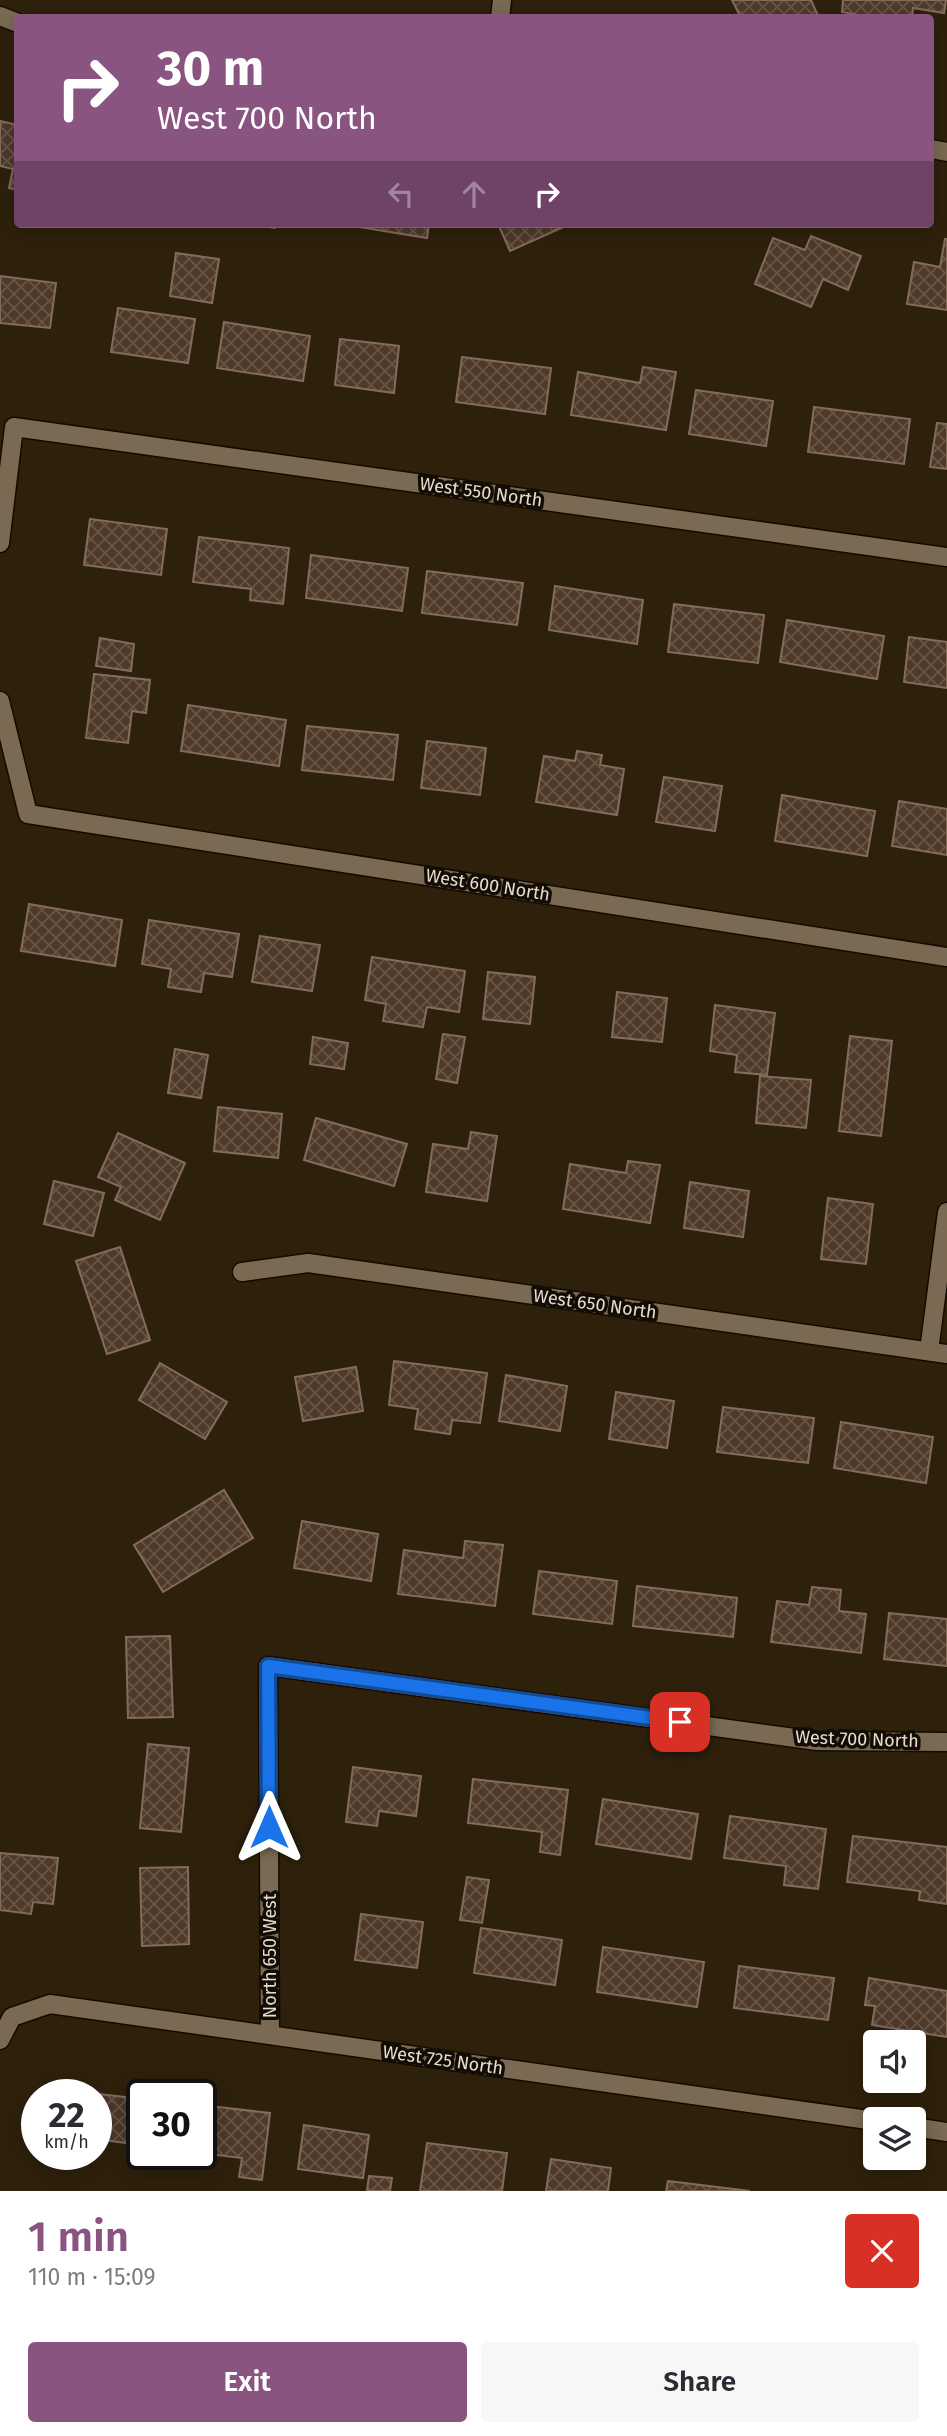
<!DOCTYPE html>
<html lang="en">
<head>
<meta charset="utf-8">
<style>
	:root { --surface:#fff; --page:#f7f7f7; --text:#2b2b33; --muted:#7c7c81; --accent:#8a5481 }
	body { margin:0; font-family:"Fira Sans",sans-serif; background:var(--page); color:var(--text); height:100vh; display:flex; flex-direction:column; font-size:26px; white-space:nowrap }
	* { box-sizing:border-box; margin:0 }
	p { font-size:23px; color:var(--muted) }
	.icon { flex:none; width:38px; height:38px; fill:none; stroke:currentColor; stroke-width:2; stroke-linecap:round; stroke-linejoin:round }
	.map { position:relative; height:2191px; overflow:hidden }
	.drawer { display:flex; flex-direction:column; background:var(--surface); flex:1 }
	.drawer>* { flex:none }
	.guide { position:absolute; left:14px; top:14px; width:920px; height:214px; border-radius:7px; box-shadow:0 4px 18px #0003; background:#8a5481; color:#fff; overflow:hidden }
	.tools { position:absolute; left:863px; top:2030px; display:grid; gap:14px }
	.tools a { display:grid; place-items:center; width:63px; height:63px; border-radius:7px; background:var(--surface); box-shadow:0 4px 18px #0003; font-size:35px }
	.speed { position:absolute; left:21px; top:2079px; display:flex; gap:14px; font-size:35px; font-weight:700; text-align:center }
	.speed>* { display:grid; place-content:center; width:91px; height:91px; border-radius:50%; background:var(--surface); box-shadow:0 4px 18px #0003; line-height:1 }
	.speed small { font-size:18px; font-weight:400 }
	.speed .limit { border:4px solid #111; border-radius:10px; background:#fff; color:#111 }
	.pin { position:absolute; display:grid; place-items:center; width:60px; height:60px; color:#fff; margin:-30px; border-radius:14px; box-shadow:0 4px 10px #0006 }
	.me { position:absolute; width:77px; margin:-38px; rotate:0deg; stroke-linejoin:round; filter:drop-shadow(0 0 5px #0008) }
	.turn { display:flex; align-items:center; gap:24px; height:147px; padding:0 28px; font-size:32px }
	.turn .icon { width:91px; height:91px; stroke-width:2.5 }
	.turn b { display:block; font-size:49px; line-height:60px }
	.lanes { display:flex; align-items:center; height:66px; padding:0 28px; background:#0003; justify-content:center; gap:35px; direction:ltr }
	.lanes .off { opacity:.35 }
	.round { display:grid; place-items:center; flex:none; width:74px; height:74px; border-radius:7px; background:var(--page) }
	.summary { display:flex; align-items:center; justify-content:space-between; height:119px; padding:0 28px }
	h1 { font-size:42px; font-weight:600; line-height:52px; color:var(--accent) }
	.button { display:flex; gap:14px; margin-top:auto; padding:14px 28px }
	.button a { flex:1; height:80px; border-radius:7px; background:var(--accent); color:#fff; font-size:28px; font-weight:600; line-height:80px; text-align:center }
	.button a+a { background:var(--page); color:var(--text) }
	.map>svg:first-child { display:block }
	.building { fill:url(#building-cross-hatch); stroke:#846c5c; stroke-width:2 }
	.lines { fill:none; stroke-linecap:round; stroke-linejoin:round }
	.street-casing { stroke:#160a00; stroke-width:21 }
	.street { stroke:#7a6a53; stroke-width:18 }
	.route-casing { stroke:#114b97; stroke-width:18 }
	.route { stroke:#1a73e8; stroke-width:12 }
	.labels { text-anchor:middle; stroke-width:7; stroke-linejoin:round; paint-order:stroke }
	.street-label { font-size:18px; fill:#e5dccf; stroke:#120c04 }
</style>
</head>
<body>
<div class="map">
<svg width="947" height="2191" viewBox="0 0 947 2191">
	<defs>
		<pattern id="building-cross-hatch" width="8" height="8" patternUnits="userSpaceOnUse" patternTransform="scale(1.75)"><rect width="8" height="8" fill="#4e392a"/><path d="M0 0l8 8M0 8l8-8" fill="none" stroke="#675548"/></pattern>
	</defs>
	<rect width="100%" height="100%" fill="#2e210c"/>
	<g class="building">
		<path d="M732 0H811L819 18H741Z"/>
		<path d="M843 0H946L944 13 913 8 912 18H875L842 12Z"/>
		<path d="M0 121 18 125V190L9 188 13 169 0 166Z"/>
		<path d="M248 224H276L275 228Z"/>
		<path d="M341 224H429L427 238Z"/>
		<path d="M498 224H570L510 251Z"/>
		<path d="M811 236 861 256 848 290 823 279 811 307 755 284 773 238 805 250Z"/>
		<path d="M945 239H947V310L907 304 914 262 940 267Z"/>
		<path d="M176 253 219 259 212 303 170 296Z"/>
		<path d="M0 276 56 283 50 328 0 323Z"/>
		<path d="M118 308 195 319 188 363 111 352Z"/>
		<path d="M224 322 310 336 303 381 217 368Z"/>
		<path d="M340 339 399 346 394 393 335 385Z"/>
		<path d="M462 357 551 368 545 414 456 402Z"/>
		<path d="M643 367 676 372 666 430 571 415 578 372 640 383Z"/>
		<path d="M696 390 773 401 766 446 689 434Z"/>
		<path d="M814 407 910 419 904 464 808 452Z"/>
		<path d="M937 423 947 424V469L930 467Z"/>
		<path d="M90 519 167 529 161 575 84 565Z"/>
		<path d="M199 537 289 548 283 604 250 600 251 589 193 582Z"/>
		<path d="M311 555 408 568 402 611 306 598Z"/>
		<path d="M427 571 523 583 517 625 422 613Z"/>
		<path d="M555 586 643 600 637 644 549 630Z"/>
		<path d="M674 604 764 615 758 663 668 652Z"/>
		<path d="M787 620 884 636 877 679 780 662Z"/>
		<path d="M909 637 947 642V688L904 682Z"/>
		<path d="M100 638 134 644 131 671 96 666Z"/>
		<path d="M94 674 150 680 146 713 132 711 128 743 86 738Z"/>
		<path d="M188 705 286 720 279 766 181 751Z"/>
		<path d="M307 726 398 735 393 780 302 770Z"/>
		<path d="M427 741 486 748 480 795 421 788Z"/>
		<path d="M577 751 602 755 600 765 624 769 617 815 536 802 544 756 575 761Z"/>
		<path d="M664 777 722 786 715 831 656 822Z"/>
		<path d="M782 795 875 811 867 856 775 841Z"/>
		<path d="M899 801 947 809V855L892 846Z"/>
		<path d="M29 904 122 920 115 966 21 951Z"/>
		<path d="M149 920 239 934 232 977 204 973 201 992 168 987 171 969 142 964Z"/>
		<path d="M260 936 320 945 312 991 252 982Z"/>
		<path d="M372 957 465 971 459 1012 427 1007 423 1027 383 1021 386 1004 365 1000Z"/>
		<path d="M488 972 535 977 530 1024 483 1019Z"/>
		<path d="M617 992 667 998 662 1042 612 1037Z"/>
		<path d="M715 1005 775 1013 767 1075 735 1072 737 1055 710 1051Z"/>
		<path d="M443 1034 465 1037 457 1083 436 1079Z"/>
		<path d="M850 1036 892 1041 881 1136 839 1131Z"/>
		<path d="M313 1037 348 1043 344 1069 310 1064Z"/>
		<path d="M175 1049 208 1055 201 1098 168 1093Z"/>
		<path d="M760 1076 811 1080 806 1128 756 1123Z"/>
		<path d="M218 1107 282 1114 278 1158 214 1151Z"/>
		<path d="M316 1118 407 1144 394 1186 304 1160Z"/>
		<path d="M471 1132 497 1136 487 1201 426 1192 433 1144 468 1149Z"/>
		<path d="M118 1133 185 1163 160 1220 115 1200 121 1187 98 1177Z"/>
		<path d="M628 1161 660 1165 650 1223 563 1209 570 1164 626 1173Z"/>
		<path d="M54 1181 104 1193 93 1236 44 1224Z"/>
		<path d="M690 1182 749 1191 743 1237 684 1228Z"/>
		<path d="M828 1198 873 1204 866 1264 821 1259Z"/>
		<path d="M120 1247 150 1340 107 1354 76 1261Z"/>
		<path d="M394 1361 487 1373 480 1423 452 1420 450 1434 415 1429 418 1409 389 1405Z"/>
		<path d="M160 1363 227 1402 205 1439 139 1400Z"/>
		<path d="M356 1367 363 1411 303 1421 295 1377Z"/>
		<path d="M506 1375 567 1386 560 1431 499 1421Z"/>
		<path d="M616 1392 674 1401 667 1448 609 1439Z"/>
		<path d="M723 1407 814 1418 808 1463 717 1452Z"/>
		<path d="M841 1422 933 1437 926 1483 834 1468Z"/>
		<path d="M224 1490 253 1538 163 1592 134 1545Z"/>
		<path d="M302 1521 378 1534 371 1581 294 1568Z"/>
		<path d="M465 1541 503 1545 495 1606 398 1594 404 1550 463 1558Z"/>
		<path d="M539 1571 617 1581 612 1624 533 1614Z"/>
		<path d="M637 1586 737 1598 733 1637 633 1626Z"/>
		<path d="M812 1587 841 1590 839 1611 866 1614 861 1653 771 1642 777 1601 809 1605Z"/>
		<path d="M889 1613 947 1619V1666L884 1659Z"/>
		<path d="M170 1636 173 1717 128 1718 126 1637Z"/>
		<path d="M148 1744 189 1748 181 1832 140 1828Z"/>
		<path d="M353 1767 421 1776 416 1816 379 1811 377 1826 346 1822Z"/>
		<path d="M473 1779 568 1790 560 1855 540 1852 542 1832 468 1823Z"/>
		<path d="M603 1799 698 1814 691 1859 596 1844Z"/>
		<path d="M730 1816 826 1829 818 1889 784 1885 786 1866 724 1858Z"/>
		<path d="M853 1836 947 1847V1904L919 1900 920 1891 847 1882Z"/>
		<path d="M0 1853 58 1858 53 1904 33 1902 31 1914 0 1910Z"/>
		<path d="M188 1867 189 1944 142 1946 140 1868Z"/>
		<path d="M467 1877 489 1880 482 1923 460 1920Z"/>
		<path d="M361 1914 423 1922 417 1968 355 1960Z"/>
		<path d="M481 1928 562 1940 555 1985 474 1973Z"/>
		<path d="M603 1947 704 1962 697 2007 597 1992Z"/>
		<path d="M739 1966 834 1978 828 2020 734 2008Z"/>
		<path d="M869 1978 947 1991V2037L872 2025 875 2006 865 2005Z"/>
		<path d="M90 2093 142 2099V2145L96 2139V2095H89Z"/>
		<path d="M201 2105 270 2113 262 2180 239 2177 242 2158 201 2153Z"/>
		<path d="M304 2125 369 2135 363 2178 298 2169Z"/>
		<path d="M427 2143 507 2153 502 2191H420Z"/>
		<path d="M551 2159 611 2168 608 2191H546Z"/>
		<path d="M369 2176 392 2178 390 2191H367Z"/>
		<path d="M668 2181 750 2191H666Z"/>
	</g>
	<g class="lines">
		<g class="street-casing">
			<g id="street">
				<path d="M0 16 18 23"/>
				<path d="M500 18 502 0"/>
				<path d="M931 149 947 152"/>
				<path d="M0 543 14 427 947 557"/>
				<path d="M0 701 28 814 947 957"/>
				<path d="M242 1272 308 1263 947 1354"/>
				<path d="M929 1351 947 1212"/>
				<path d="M270 2035 268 1666 817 1741 947 1742"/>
				<path d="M0 2040 12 2017 50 2004 875 2121"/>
				<path d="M914 2127 947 2132"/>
			</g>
		</g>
		<use href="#street" class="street"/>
	</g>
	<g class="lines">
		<g class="route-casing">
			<path id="route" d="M269 1827 268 1666 680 1722"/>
		</g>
		<use href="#route" class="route"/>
	</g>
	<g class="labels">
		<g class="street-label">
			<text transform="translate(481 492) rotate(8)" y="6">West 550 North</text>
			<text transform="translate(488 885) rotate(9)" y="6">West 600 North</text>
			<text transform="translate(595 1304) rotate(8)" y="6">West 650 North</text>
			<text transform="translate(857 1739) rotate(2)" y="6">West 700 North</text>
			<text transform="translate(270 1956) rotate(-90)" y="6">North 650 West</text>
			<text transform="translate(443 2060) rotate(8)" y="6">West 725 North</text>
		</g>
	</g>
</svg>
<div class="tools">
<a><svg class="icon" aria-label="sound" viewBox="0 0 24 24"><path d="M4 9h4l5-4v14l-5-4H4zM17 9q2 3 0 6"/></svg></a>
<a><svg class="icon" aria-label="layers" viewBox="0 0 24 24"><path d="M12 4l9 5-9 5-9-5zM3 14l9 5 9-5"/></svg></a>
</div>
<div class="speed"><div>22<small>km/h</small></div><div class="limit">30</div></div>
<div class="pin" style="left:680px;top:1722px;background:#d93025"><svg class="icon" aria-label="arrive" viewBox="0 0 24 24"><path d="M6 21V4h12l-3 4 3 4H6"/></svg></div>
<svg class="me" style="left:269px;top:1827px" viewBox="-20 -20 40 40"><path d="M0-17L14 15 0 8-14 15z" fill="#1a73e8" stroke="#fff" stroke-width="4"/></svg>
<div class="guide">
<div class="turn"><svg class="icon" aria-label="right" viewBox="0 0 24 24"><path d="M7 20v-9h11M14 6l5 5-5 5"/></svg><div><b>30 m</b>West 700 North</div></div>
<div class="lanes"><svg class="icon off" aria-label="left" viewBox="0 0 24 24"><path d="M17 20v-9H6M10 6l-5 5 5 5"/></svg><svg class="icon off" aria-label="ahead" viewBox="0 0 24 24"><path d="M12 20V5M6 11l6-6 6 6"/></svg><svg class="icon" aria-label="right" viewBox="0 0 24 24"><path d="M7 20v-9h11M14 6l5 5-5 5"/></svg></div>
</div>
</div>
<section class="drawer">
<div class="summary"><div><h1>1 min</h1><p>110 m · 15:09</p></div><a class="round" style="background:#d93025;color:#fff"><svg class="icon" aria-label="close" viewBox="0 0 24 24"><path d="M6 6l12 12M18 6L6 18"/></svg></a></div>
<div class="button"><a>Exit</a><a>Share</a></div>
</section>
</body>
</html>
